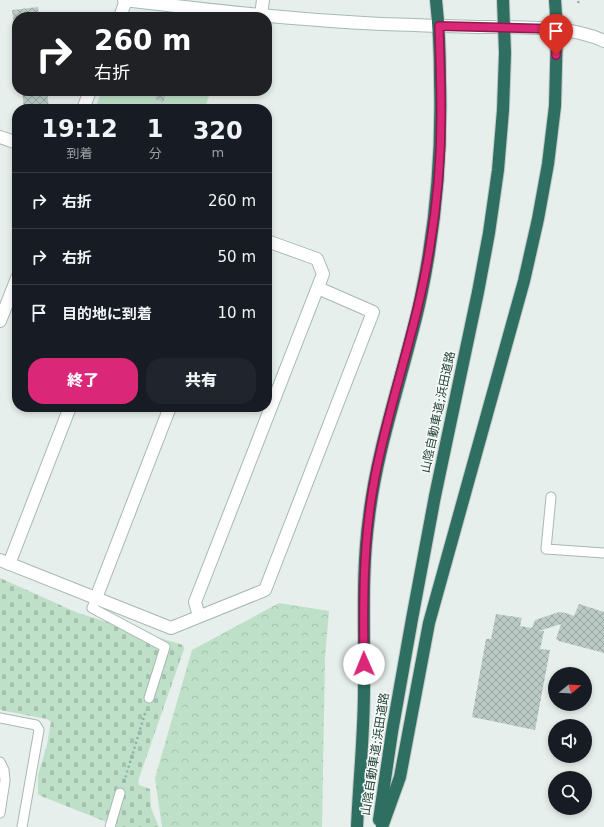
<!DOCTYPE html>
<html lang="ja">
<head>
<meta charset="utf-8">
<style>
	:root { --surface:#171b24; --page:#20242c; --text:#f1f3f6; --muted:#9ea1a6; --line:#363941; --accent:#db2777 }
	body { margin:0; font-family:"DejaVu Sans","Noto Sans JP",sans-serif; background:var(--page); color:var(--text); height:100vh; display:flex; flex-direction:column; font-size:15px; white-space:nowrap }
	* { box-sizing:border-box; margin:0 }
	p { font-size:13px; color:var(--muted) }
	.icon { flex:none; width:22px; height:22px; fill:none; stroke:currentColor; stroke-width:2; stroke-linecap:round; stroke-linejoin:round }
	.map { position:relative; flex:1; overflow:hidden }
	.details { position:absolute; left:12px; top:104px; width:260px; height:308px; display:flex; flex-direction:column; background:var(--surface); border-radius:16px; box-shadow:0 2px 6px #0003 }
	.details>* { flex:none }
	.hud { position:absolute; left:12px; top:12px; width:260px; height:84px; border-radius:16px; box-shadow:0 2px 6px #0003; background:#202124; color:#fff; overflow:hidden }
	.needle { width:26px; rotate:72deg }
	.buttons { position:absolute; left:548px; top:667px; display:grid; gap:8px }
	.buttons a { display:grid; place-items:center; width:44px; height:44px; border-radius:50%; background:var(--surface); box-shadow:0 2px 6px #0003; font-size:20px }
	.pin { position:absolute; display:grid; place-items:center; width:34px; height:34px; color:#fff; margin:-41px -17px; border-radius:50% 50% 50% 0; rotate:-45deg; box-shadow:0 0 4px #0007 }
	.pin .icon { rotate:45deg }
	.me { position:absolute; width:44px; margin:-22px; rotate:359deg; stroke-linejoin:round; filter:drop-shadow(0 0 3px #0008) }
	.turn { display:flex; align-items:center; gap:14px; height:84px; padding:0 16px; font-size:18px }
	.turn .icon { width:52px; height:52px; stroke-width:2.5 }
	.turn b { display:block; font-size:28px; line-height:34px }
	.eta { display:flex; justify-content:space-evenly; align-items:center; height:68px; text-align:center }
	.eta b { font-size:24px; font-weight:800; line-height:28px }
	.cta { display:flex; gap:8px; margin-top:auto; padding:8px 16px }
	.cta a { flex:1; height:46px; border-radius:16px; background:var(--accent); color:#fff; font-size:16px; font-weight:800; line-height:46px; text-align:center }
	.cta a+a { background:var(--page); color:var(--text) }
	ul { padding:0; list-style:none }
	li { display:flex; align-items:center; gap:12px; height:56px; padding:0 16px; border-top:1px solid var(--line) }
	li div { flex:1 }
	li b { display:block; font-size:15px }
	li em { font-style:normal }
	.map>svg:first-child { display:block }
	.green { fill:#bfe0c8 }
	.forest { fill:url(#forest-crowns) }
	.cemetery { fill:url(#cemetery-stones) }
	.building { fill:url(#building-cross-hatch) }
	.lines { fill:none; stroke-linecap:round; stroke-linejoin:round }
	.lane-casing { stroke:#a8b8b2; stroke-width:11 }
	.street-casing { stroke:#a8b8b2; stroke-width:14 }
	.secondary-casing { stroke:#a4bbb3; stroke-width:14 }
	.highway-casing { stroke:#c2cac8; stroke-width:14 }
	.path { stroke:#86b3a5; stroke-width:2.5; stroke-dasharray:2 3; stroke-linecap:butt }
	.lane { stroke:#fff; stroke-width:9 }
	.street { stroke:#fff; stroke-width:12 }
	.secondary { stroke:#fff; stroke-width:12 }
	.highway { stroke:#2f6f62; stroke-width:12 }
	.highway-bridge-casing { stroke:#c2cac8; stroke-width:14; stroke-linecap:butt }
	.highway-bridge { stroke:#2f6f62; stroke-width:12 }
	.route-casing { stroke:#8e194d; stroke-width:10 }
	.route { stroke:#db2777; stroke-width:7 }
	.labels { text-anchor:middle; stroke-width:3; stroke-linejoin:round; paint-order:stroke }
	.street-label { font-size:12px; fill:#24423a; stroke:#f7fbf9 }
</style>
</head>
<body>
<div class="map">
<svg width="604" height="827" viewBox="0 0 604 827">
	<defs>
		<pattern id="forest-crowns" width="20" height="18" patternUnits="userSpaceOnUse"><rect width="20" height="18" fill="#bfe0c8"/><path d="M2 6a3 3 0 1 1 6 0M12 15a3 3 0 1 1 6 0" fill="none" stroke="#a4c1ad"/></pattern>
		<pattern id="cemetery-stones" width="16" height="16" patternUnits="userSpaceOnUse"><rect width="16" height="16" fill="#bfe0c8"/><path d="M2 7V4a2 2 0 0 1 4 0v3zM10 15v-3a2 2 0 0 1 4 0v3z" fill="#a4c1ad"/></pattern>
		<pattern id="building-cross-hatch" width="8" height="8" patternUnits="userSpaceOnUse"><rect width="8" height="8" fill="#bbcac4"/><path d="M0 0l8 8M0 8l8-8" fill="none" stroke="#98a6a0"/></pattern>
	</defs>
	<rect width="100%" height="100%" fill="#e6efeb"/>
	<path class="green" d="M102 91H211L204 109H95Z"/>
	<path class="forest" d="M279 603 329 611 325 658 322 827H162L155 778 192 650Z"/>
	<path class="cemetery" d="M0 578 78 613 183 645 184 649 138 781 139 785 150 789 151 808 159 827H109V823L41 796 38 794V775L47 745 51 722 47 719 0 710Z"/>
	<g class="building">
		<path d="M38 7 39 17H17V43H16L12 10Z"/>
		<path d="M22 91H47L49 109H24Z"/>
		<path d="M158 92 166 95 163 102 155 99Z"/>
		<path d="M579 604 604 612V653L559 641 556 639 561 624 539 631H544L540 649 550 650 535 730 472 717 486 639H491L496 614 522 618 520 626 532 628 535 620 559 612 566 613 574 616Z"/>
	</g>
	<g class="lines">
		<g class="lane-casing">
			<g id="lane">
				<path d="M551 497 546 549 604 553"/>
				<path d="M96 598 92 608 165 647 149 698"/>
				<path d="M0 718 36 725 39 730 22 827"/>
				<path d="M0 762 4 770 5 781 0 813"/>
				<path d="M110 827 120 793"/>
			</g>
		</g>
		<g class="street-casing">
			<g id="street">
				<path d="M261 15 263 0"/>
				<path d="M120 17 126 0"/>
				<path d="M83 109 90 91"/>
				<path d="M0 137 17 143"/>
				<path d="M0 321 17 278"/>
				<path d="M0 560 171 628 265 590 373 312 318 288"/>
				<path d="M9 564 70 407"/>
				<path d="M96 598 170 407"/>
				<path d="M199 616 195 602 323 274 317 259 267 241"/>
			</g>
		</g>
		<g class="secondary-casing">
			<path id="secondary" d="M124 0C209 10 296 20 382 24 419 25 455 27 491 27 529 28 569 25 604 41"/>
		</g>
		<g class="highway-casing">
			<g id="highway">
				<path d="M379 820 392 732 412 619 435 496 478 292 489 233 498 170 503 110 505 53"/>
				<path d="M357 827C359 781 364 735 364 689 365 631 361 574 369 517 376 457 395 399 410 341 414 326 418 311 421 296 436 225 442 153 440 80 440 53 439 27 436 0"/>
				<path d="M382 827 400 777 429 623 524 281 538 219 548 164 555 106 557 29 555 0"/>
			</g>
		</g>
		<g class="path">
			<path d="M578 3 579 0"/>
			<path d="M124 782 146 710"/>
		</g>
		<use href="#lane" class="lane"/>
		<use href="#street" class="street"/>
		<use href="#secondary" class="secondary"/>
		<use href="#highway" class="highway"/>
		<g class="highway-bridge-casing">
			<path id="highway-bridge" d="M503 0 505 53"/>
		</g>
		<use href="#highway-bridge" class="highway-bridge"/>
	</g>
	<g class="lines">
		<g class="route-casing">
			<path id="route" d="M364 664C363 602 363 539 375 477 390 399 418 325 430 246 437 204 441 160 441 117 441 87 440 56 439 26L557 29 556 55"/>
		</g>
		<use href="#route" class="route"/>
	</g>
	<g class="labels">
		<g class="street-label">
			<text transform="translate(438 412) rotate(-78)" y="4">山陰自動車道;浜田道路</text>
			<text transform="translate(375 754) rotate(-81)" y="4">山陰自動車道;浜田道路</text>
		</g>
	</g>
</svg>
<div class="buttons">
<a><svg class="needle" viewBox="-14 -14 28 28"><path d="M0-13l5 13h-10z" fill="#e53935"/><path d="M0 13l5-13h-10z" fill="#9ea1a6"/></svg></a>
<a><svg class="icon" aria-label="sound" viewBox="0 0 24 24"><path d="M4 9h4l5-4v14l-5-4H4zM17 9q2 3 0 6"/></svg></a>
<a><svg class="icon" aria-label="search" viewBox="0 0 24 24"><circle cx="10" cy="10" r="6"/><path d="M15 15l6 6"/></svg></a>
</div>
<div class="pin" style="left:556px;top:55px;background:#d93025"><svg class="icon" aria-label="arrive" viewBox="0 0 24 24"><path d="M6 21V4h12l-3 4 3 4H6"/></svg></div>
<svg class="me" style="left:364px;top:664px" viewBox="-20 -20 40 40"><circle r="19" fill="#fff"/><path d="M0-13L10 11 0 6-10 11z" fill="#db2777"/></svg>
<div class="hud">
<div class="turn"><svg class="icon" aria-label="right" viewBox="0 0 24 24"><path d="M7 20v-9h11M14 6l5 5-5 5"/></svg><div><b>260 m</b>右折</div></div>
</div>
<section class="details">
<div class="eta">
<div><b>19:12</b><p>到着</p></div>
<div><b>1</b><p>分</p></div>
<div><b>320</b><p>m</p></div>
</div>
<ul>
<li><svg class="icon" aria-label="right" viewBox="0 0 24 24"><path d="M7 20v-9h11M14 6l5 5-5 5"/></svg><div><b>右折</b></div><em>260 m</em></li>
<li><svg class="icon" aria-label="right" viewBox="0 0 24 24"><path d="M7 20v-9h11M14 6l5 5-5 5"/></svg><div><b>右折</b></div><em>50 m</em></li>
<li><svg class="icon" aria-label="arrive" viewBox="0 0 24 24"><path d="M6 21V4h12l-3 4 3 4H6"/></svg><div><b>目的地に到着</b></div><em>10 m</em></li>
</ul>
<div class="cta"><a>終了</a><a>共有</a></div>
</section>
</div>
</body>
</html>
